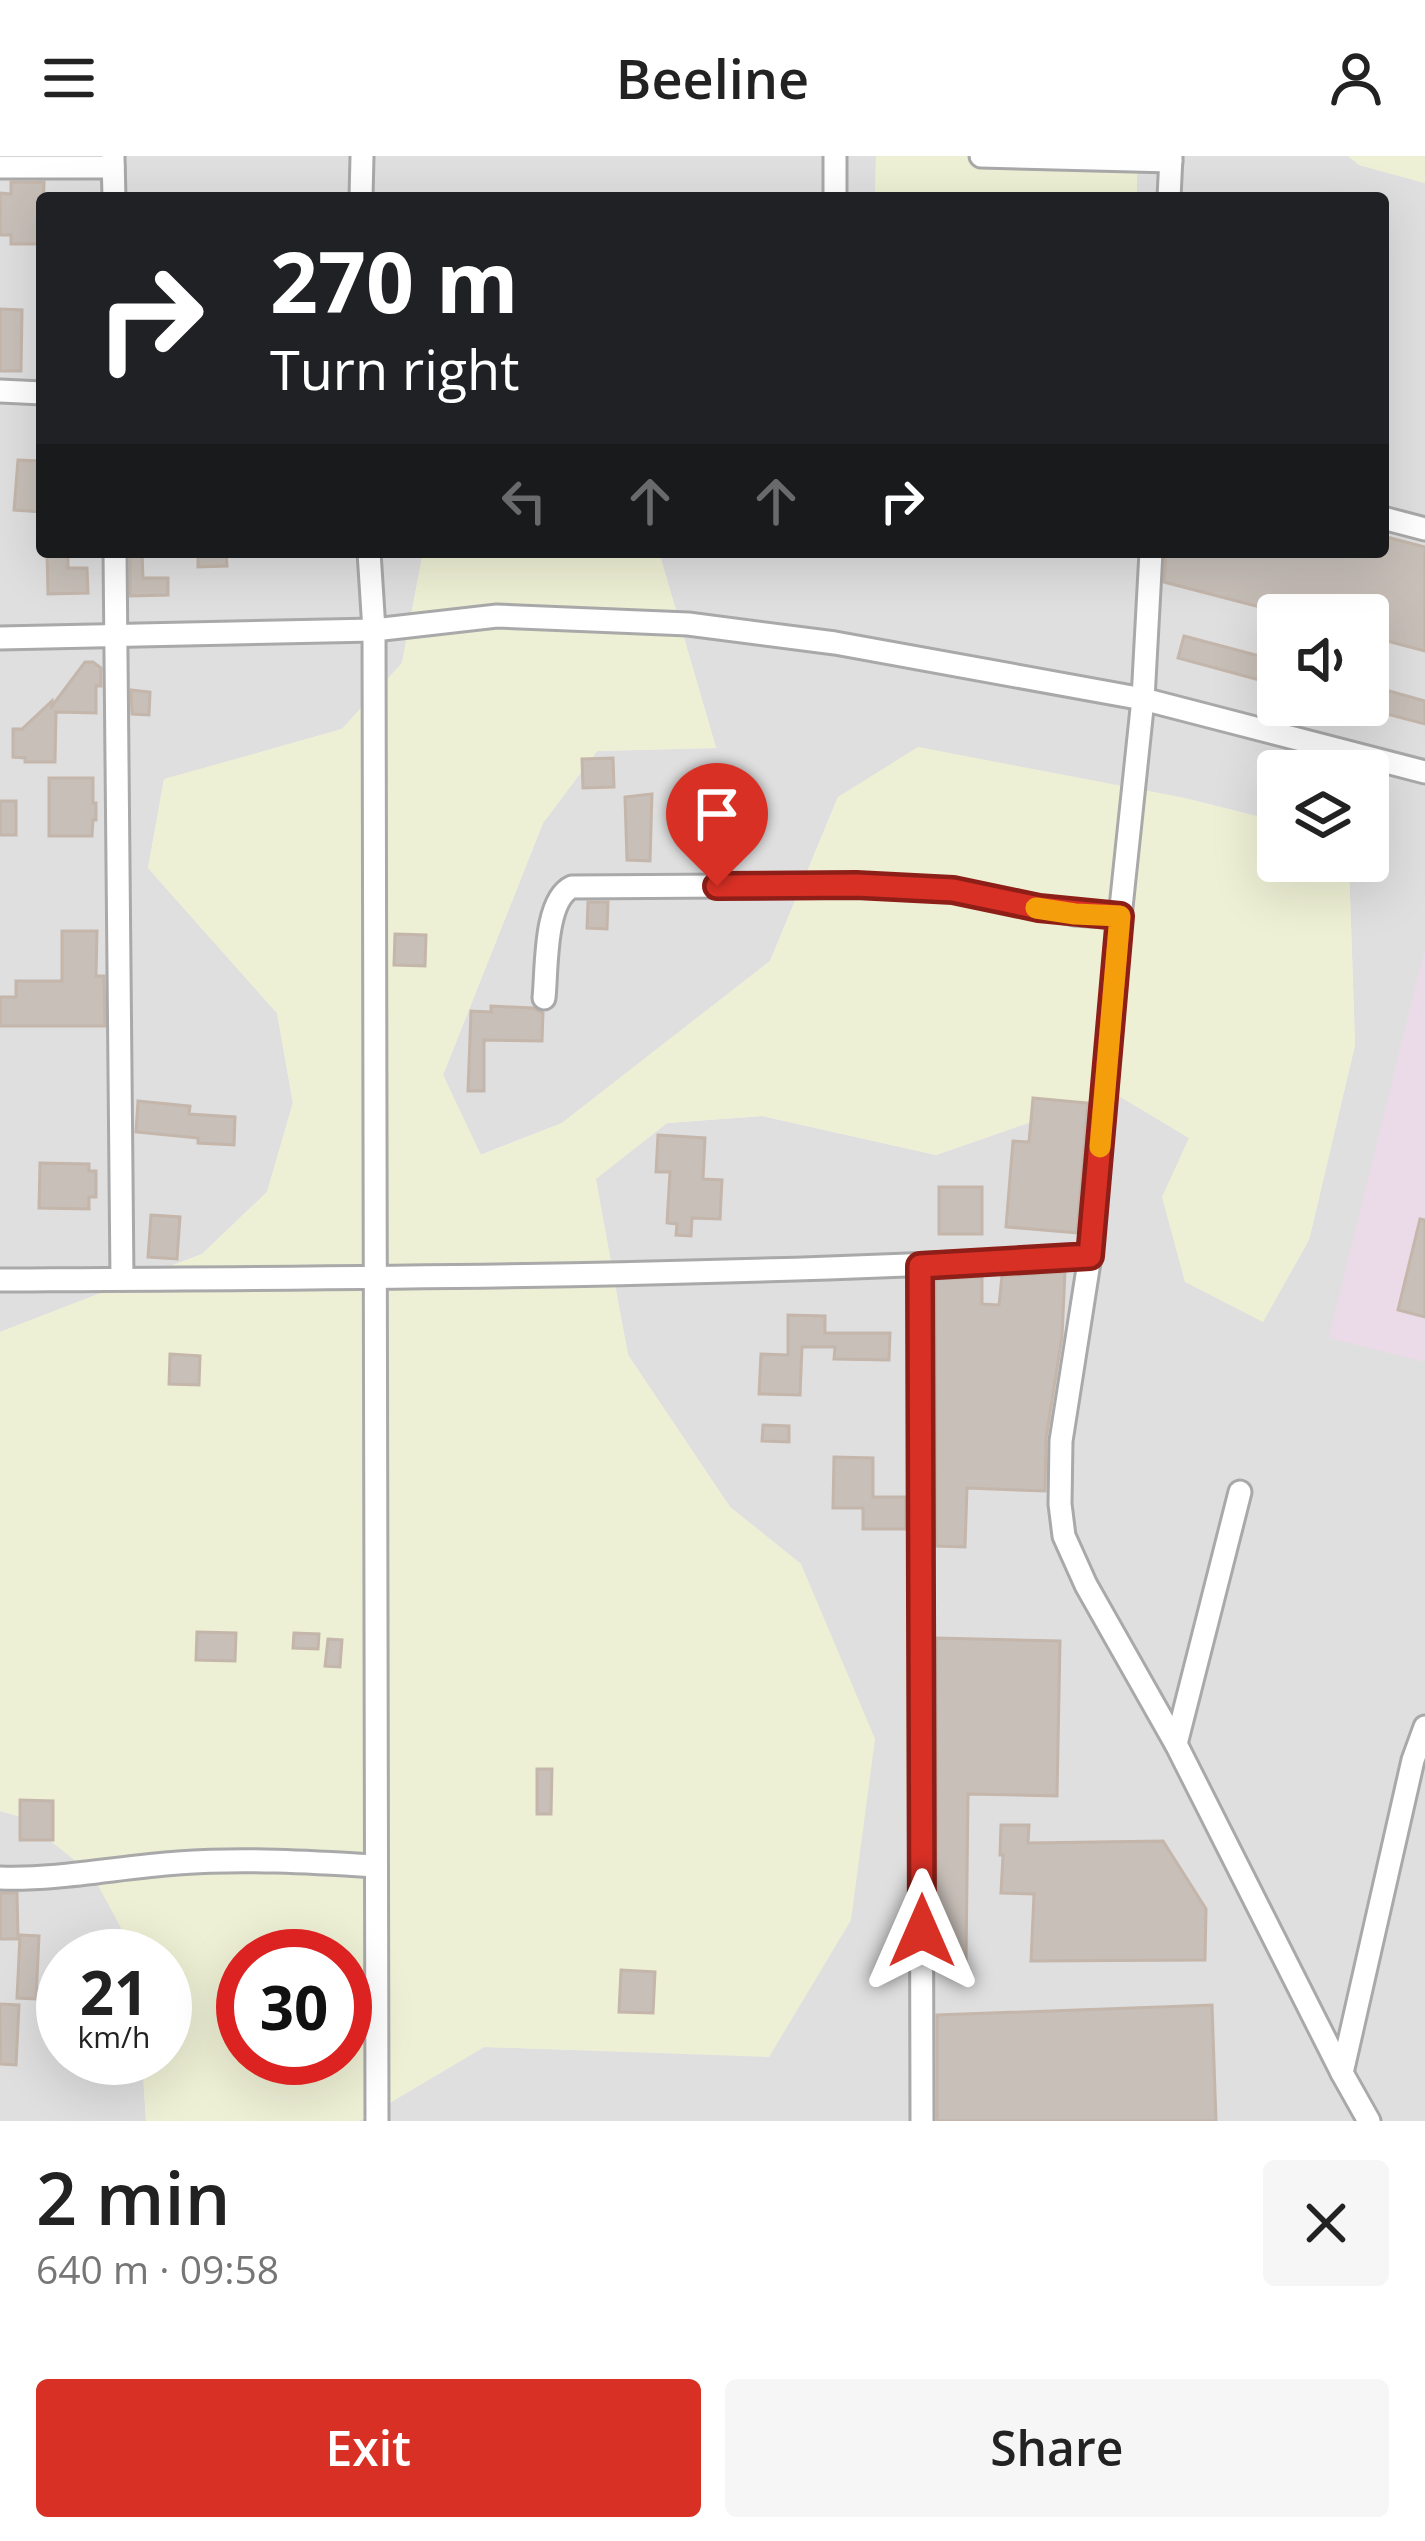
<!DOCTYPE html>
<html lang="en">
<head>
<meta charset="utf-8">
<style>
	:root { --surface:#fff; --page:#f6f6f6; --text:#222; --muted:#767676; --accent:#d93025 }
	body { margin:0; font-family:"Open Sans",sans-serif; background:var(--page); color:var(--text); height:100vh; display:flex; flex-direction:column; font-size:45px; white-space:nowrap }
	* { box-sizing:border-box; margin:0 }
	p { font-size:39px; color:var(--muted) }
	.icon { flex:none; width:66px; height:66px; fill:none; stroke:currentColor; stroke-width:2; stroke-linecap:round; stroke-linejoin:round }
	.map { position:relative; height:1965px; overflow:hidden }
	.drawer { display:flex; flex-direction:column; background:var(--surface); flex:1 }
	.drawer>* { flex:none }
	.banner { position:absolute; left:36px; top:36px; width:1353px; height:366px; border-radius:12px; box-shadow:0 12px 48px #0002; background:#202124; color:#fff; overflow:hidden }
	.buttons { position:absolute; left:1257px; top:438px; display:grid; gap:24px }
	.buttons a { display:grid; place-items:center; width:132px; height:132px; border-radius:12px; background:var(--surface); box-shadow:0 12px 48px #0002; font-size:60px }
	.speed { position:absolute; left:36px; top:1773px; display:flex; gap:24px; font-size:60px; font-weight:700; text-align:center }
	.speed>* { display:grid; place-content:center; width:156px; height:156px; border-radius:50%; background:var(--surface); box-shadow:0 12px 48px #0002; line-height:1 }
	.speed small { font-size:30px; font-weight:400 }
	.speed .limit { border:18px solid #d22; background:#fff; color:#111 }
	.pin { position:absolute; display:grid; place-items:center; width:102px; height:102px; color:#fff; margin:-123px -51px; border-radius:50% 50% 50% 0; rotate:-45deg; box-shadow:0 0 12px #0007 }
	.pin .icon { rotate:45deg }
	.me { position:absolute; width:132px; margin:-66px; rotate:0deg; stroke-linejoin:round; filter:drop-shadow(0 0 9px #0008) }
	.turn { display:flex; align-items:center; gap:42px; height:252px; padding:0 36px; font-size:54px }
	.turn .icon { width:156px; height:156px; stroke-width:2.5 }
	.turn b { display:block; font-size:84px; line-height:102px }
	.lanes { display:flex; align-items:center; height:114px; padding:0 36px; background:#0003; justify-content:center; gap:60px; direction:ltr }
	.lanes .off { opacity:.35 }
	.round { display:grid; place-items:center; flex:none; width:126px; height:126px; border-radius:12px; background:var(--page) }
	.overview { display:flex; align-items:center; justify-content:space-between; height:204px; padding:0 36px }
	h1 { font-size:72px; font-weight:600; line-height:90px }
	.cta { display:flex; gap:24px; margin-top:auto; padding:24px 36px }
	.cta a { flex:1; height:138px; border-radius:12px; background:var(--accent); color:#fff; font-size:48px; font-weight:600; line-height:138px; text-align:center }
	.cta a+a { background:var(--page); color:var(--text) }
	header { display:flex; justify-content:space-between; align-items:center; height:156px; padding:0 36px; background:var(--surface); font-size:54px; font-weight:600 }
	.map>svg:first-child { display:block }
	.residential { fill:#e0dfdf; fill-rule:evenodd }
	.industrial { fill:#ebdbe8 }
	.farmland { fill:#eef0d5; fill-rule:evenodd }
	.building { fill:#c7bfb8; stroke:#c4b6ab; stroke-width:3 }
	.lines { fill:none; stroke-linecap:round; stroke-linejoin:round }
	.minor-casing { stroke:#a9a9a9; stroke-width:27 }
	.minor { stroke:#fff; stroke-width:21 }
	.route-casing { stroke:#8d1f18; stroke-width:30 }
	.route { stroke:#d93025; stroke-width:21 }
	.slow { stroke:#f59e0b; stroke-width:21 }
</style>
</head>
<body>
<header><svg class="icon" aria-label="menu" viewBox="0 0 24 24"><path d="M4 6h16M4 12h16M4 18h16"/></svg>Beeline<svg class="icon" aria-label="person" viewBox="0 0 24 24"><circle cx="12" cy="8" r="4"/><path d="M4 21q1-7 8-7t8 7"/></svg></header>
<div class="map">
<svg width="1425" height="1965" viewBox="0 0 1425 1965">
	<rect width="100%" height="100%" fill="#f2efe9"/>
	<g class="residential">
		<path d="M0 0H876L875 42H42V396H423L402 507 342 573 164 624 148 712 277 857 293 947 267 1036 202 1098 0 1176Z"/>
		<path d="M1137 0H1348L1359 9 1425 27V1965H359L484 1891 769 1900 801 1408 730 1351 628 1199 595 1023 667 967 762 960 936 999 1114 937 1189 982 1163 1041 1309 1084 1355 889 1349 710 1342 705H1368V615H1278V669L1268 663 1180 641H838L770 805 562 967 480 999 443 919 543 667 597 595 716 592 659 396H1383V42H1137ZM1278 459H1368V549H1278Z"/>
		<path d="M0 1655 21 1661 92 1718 136 1796V1800H63V1902H142L146 1965H0Z"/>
	</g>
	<path class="industrial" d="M1425 792V1206L1329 1182Z"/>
	<g class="farmland">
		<path d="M876 0H1137V42H875Z"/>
		<path d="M1348 0H1425V27L1359 9Z"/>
		<path d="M423 396H659L716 592 597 595 543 667 443 919 481 999 562 967 770 805 838 641 918 591 1180 641 1268 663 1278 669V705H1342L1349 709 1355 889 1309 1084 1263 1166 1185 1126 1162 1041 1189 982 1114 937 936 999 762 960 667 967 596 1023 628 1199 730 1351 801 1408 875 1583 851 1764 769 1901 484 1891 359 1965H146L142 1902H165V1800H136L92 1718 21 1661 0 1655V1176L202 1098 267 1036 293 947 277 857 148 712 164 623 342 573 402 507ZM243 1800H345V1902H243Z"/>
	</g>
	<g class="building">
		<path d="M11 26H44L42 88H11V79H0V37L11 38Z"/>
		<path d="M0 153 22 154 21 215H0Z"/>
		<path d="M18 304 42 305V356L14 354Z"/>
		<path d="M1383 380 1425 391V495L1368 480V459H1290L1164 426 1166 396H1383Z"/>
		<path d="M47 396H68V412H87L88 437 48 438Z"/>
		<path d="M130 396H142L143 422H168V439L130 440Z"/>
		<path d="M198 396H226L227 410 198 411Z"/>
		<path d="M1184 480 1278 505V529L1178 502Z"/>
		<path d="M85 506H93L101 512V530H96V557L56 556 55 606H25V602L13 601V573H22L52 545V550Z"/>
		<path d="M1368 529 1425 545V568L1368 553Z"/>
		<path d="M131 534 150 536 149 559 132 558Z"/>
		<path d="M613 602 614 631 583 632 582 603Z"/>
		<path d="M49 622H93V647H96V664H93L92 680H49Z"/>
		<path d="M652 638 650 705 627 704 625 641Z"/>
		<rect x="0" y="645" width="16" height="34"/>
		<path d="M588 746H608L607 773 587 772Z"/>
		<path d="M62 775H97L96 820H104L105 870H0V841H16V825H62Z"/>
		<path d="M395 778 426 779 425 810 394 809Z"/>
		<path d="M491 850 533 852 543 857 542 885 484 884V935H468L471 855 491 856Z"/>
		<path d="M1033 942 1088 947 1077 1077 1006 1071 1013 985 1029 986Z"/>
		<path d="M138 945 190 950 189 958 235 961 234 989 198 987V982L136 976Z"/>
		<path d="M658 979 705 982 703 1023 722 1024 720 1063 692 1062 691 1080 676 1079 677 1068 667 1067 670 1016H656Z"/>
		<path d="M40 1007 89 1008V1015H96V1041H89V1053L39 1052Z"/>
		<rect x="939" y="1031" width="43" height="47"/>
		<path d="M151 1059 180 1061 177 1103 148 1101Z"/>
		<path d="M1420 1063 1425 1064V1161L1398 1154Z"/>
		<path d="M1065 1116 1062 1180 1046 1283 1045 1335 967 1332 965 1391 936 1390 935 1123 982 1121V1148L999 1149 1002 1120Z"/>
		<path d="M788 1159 825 1160V1177H890L889 1204 834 1203 835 1191H802L800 1239 759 1238 761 1198 788 1199Z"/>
		<path d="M170 1198 200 1200 199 1229 169 1228Z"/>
		<path d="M763 1269 789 1270V1286L762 1285Z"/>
		<path d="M834 1301 873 1302V1341H906V1373H863V1352H833Z"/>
		<path d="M197 1476 236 1477 235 1505 196 1504Z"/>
		<path d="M294 1477 319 1478 318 1493 293 1492Z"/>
		<path d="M936 1482 1060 1485 1057 1640 968 1638 966 1806 937 1805Z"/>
		<path d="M328 1483 342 1484 340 1511 325 1510Z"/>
		<path d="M537 1613H552L551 1658H537Z"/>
		<path d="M20 1644 53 1645V1684H20Z"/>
		<path d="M1001 1669H1029L1028 1687 1163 1685 1206 1753 1205 1804 1031 1805 1034 1738 1001 1737 1003 1699H1000Z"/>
		<path d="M0 1737H17L18 1783H0Z"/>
		<path d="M20 1779 39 1780 36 1843 17 1842Z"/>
		<path d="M621 1814 655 1816 653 1857 619 1856Z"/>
		<path d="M0 1848 19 1849 16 1909 0 1908Z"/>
		<path d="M1212 1849 1216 1965H937V1859Z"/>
	</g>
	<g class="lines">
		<g class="minor-casing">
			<g id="minor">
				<path d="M835 0V42"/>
				<path d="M981 0 1171 5"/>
				<path d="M113 1 114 42"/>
				<path d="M0 11H113"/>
				<path d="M361 42 362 0"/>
				<path d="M1169 42 1171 0"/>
				<path d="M0 235 42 237"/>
				<path d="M1383 362 1425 373"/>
				<path d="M115 396 122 1123"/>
				<path d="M369 396 374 474 377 1965"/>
				<path d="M1151 396 1143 543 1120 761 1090 1100 1061 1285 1060 1348 1064 1380 1086 1429 1176 1588 1342 1917 1369 1965"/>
				<path d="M0 482 374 474 497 460 688 468 835 487 1143 543 1425 616"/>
				<path d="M544 842C547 813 544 744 572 731L856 729 953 734 1075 758 1120 761"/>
				<path d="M920 1110 922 1965"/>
				<path d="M0 1124C363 1122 728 1121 1090 1100"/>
				<path d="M1176 1588 1240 1336"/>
				<path d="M0 1722C60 1724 119 1711 178 1707 244 1702 310 1706 376 1710"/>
				<path d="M1342 1917 1413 1604 1425 1571"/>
			</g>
		</g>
		<use href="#minor" class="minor"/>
	</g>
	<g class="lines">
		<g class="route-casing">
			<path id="route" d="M717 730 856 729 953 734 1039 752 1120 760 1090 1100 920 1110 922 1775"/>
		</g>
		<use href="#route" class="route"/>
		<path class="slow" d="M1036 752 1075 758 1120 760 1100 991"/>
	</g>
</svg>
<div class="buttons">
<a><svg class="icon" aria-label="sound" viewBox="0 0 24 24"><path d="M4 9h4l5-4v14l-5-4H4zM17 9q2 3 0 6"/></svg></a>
<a><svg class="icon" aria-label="layers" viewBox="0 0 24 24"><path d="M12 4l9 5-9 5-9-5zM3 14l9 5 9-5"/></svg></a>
</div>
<div class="speed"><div>21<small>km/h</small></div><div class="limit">30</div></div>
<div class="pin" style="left:717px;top:730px;background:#d93025"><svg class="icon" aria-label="arrive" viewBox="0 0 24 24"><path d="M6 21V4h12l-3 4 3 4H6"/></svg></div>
<svg class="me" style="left:922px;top:1775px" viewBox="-20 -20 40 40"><path d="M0-17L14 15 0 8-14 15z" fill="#d93025" stroke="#fff" stroke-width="4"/></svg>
<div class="banner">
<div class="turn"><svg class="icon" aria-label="right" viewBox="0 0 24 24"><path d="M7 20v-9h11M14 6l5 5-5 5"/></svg><div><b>270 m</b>Turn right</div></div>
<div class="lanes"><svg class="icon off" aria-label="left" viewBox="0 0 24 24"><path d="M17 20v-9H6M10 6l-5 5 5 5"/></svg><svg class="icon off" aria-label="ahead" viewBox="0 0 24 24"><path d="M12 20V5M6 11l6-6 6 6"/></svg><svg class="icon off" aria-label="ahead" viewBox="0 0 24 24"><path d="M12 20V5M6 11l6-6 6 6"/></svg><svg class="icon" aria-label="right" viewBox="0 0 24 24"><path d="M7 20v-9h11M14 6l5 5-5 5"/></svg></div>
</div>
</div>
<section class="drawer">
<div class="overview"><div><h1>2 min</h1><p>640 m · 09:58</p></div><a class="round"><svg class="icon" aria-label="close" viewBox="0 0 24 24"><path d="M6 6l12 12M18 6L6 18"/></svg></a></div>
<div class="cta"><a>Exit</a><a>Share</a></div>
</section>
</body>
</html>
